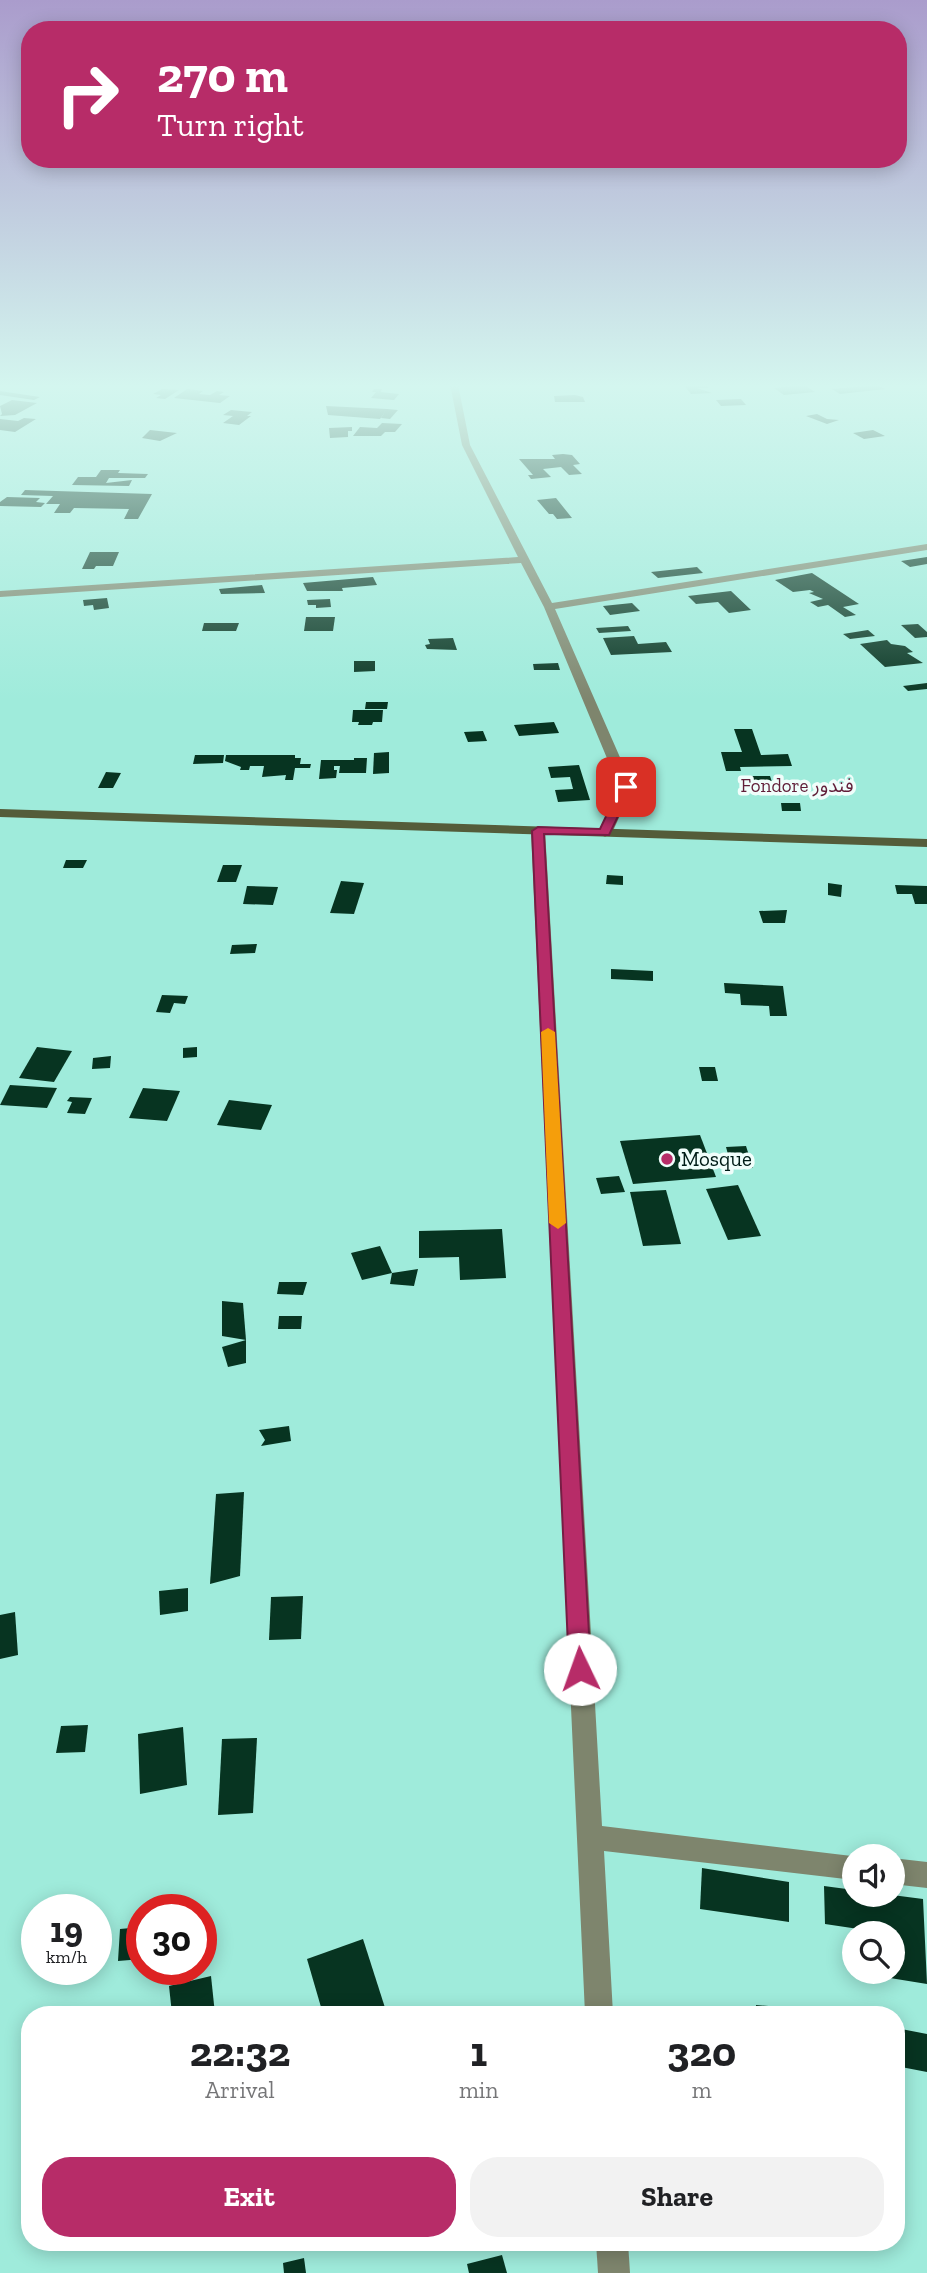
<!DOCTYPE html>
<html lang="en">
<head>
<meta charset="utf-8">
<style>
	:root { --surface:#fff; --page:#f2f2f2; --text:#202124; --muted:#757577; --accent:#b72c68 }
	body { margin:0; font-family:"Zilla Slab","Noto Sans Arabic",serif; background:var(--page); color:var(--text); height:100vh; display:flex; flex-direction:column; font-size:26px; white-space:nowrap }
	* { box-sizing:border-box; margin:0 }
	p { font-size:23px; color:var(--muted) }
	.icon { flex:none; width:38px; height:38px; fill:none; stroke:currentColor; stroke-width:2; stroke-linecap:round; stroke-linejoin:round }
	.map { position:relative; flex:1; overflow:hidden }
	.drawer { position:absolute; left:21px; top:2006px; width:884px; height:245px; display:flex; flex-direction:column; background:var(--surface); border-radius:28px; box-shadow:0 4px 18px #0003 }
	.drawer>* { flex:none }
	.top-card { position:absolute; left:21px; top:21px; width:886px; height:147px; border-radius:28px; box-shadow:0 4px 18px #0003; background:#b72c68; color:#fff; overflow:hidden }
	.tools { position:absolute; left:842px; top:1844px; display:grid; gap:14px }
	.tools a { display:grid; place-items:center; width:63px; height:63px; border-radius:50%; background:var(--surface); box-shadow:0 4px 18px #0003; font-size:35px }
	.speed { position:absolute; left:21px; top:1894px; display:flex; gap:14px; font-size:35px; font-weight:700; text-align:center }
	.speed>* { display:grid; place-content:center; width:91px; height:91px; border-radius:50%; background:var(--surface); box-shadow:0 4px 18px #0003; line-height:1 }
	.speed small { font-size:18px; font-weight:400 }
	.speed .limit { border:10px solid #d22; background:#fff; color:#111 }
	.pin { position:absolute; display:grid; place-items:center; width:60px; height:60px; color:#fff; margin:-30px; border-radius:14px; box-shadow:0 4px 10px #0006 }
	.me { position:absolute; width:77px; margin:-38px; rotate:357deg; stroke-linejoin:round; filter:drop-shadow(0 0 5px #0008) }
	.turn { display:flex; align-items:center; gap:24px; height:147px; padding:0 21px; font-size:32px }
	.turn .icon { width:91px; height:91px; stroke-width:2.5 }
	.turn b { display:block; font-size:49px; line-height:60px }
	.eta { display:flex; justify-content:space-evenly; align-items:center; height:119px; text-align:center }
	.eta b { font-size:42px; font-weight:700; line-height:49px }
	.primary-button { display:flex; gap:14px; margin-top:auto; padding:14px 21px }
	.primary-button a { flex:1; height:80px; border-radius:28px; background:var(--accent); color:#fff; font-size:28px; font-weight:700; line-height:80px; text-align:center }
	.primary-button a+a { background:var(--page); color:var(--text) }
	.map>svg:first-child { display:block }
	.building { fill:#073421 }
	.lines { fill:none; stroke-linecap:round; stroke-linejoin:round }
	.minor { fill:#7e856d; fill-rule:evenodd }
	.secondary { fill:#545c3a; fill-rule:evenodd }
	.route { fill:#b72c68; stroke:#771d44; stroke-width:2 }
	.slow { fill:#f59e0b }
	.poi-dot { fill:#b72c68; stroke:#f0fefb; stroke-width:2.5 }
	.labels { text-anchor:middle; stroke-width:7; stroke-linejoin:round; paint-order:stroke }
	.far-neighbourhood-label { font-size:19px; fill:#611e38; stroke:#f0fefb }
	.poi-label { font-size:21px; fill:#001c17; stroke:#f0fefb; text-anchor:start }
</style>
</head>
<body>
<div class="map">
<svg width="927" height="2273" viewBox="0 0 927 2273">
	<rect width="100%" height="100%" fill="#9febdb"/>
	<g class="building">
		<path d="M683 384 706 385 709 388H697L712 393 691 394Z"/>
		<path d="M804 385 815 392 784 395 774 388Z"/>
		<path d="M867 386H879L885 389 840 394 832 389Z"/>
		<path d="M162 389 179 390 165 399 156 398 161 395 153 394Z"/>
		<path d="M187 389 203 391 199 394 210 395 217 391 224 392 219 395 230 396 220 403 174 398Z"/>
		<path d="M374 389H382L381 392 399 394 394 400 371 398 376 392H372Z"/>
		<path d="M0 391 40 397 34 400 0 395Z"/>
		<path d="M575 395 583 397 585 402H555L554 396Z"/>
		<path d="M741 399 746 405 721 406 716 400Z"/>
		<path d="M12 400 37 403 15 415 0 416 2 414 0 406Z"/>
		<path d="M326 406 387 409 398 410 390 419 381 418 385 412 380 419 328 415Z"/>
		<path d="M231 410 252 412 247 416H251L239 425 223 423 233 416 223 415Z"/>
		<path d="M817 414 827 419 839 420 827 424 806 416Z"/>
		<path d="M24 418 36 419 15 432 0 430V419L18 421Z"/>
		<path d="M382 423 402 424 395 432H385L381 436H353L360 427 377 428Z"/>
		<path d="M352 427V431H348V437L330 438 329 428Z"/>
		<path d="M150 430 177 433 160 441 142 438Z"/>
		<path d="M873 430 885 436 864 439 853 433Z"/>
		<path d="M563 454 572 455 580 464 573 465 582 474 569 475 561 467 543 469 551 477 531 479 528 475H533L519 459H555L552 455Z"/>
		<path d="M101 470H120L118 473 148 474 145 478H109L106 483 132 480 129 486 72 485 78 477H96Z"/>
		<path d="M25 490 56 491 152 494 138 519H124L129 509 74 508 70 513H54L60 504H46L53 496 21 495Z"/>
		<path d="M7 497 40 498 36 502 45 503 41 507 0 506V502Z"/>
		<path d="M556 498 572 518 557 519 553 514H549L537 500Z"/>
		<path d="M90 552H119L113 566H96L94 569H82Z"/>
		<path d="M927 557V564L910 567 901 561Z"/>
		<path d="M697 567 703 573 658 578 651 572Z"/>
		<path d="M812 573 859 604 843 607 856 615 845 617 828 605 818 607 810 602 823 599 809 593 814 592 810 590 793 592 775 580Z"/>
		<path d="M373 577 377 585 342 588 343 591H307L303 583Z"/>
		<path d="M262 585 265 593 221 594 219 589Z"/>
		<path d="M731 591 751 610 729 613 718 602 696 604 688 596Z"/>
		<path d="M107 598 109 608 94 610 93 605 84 606 83 600Z"/>
		<path d="M330 599 331 607 316 608V605H308L307 600Z"/>
		<path d="M632 603 640 611 610 615 603 606Z"/>
		<path d="M306 617H335L333 631H304Z"/>
		<path d="M204 623H239L236 631H202Z"/>
		<path d="M918 624 927 632V637L915 638 901 625Z"/>
		<path d="M628 626 631 631 599 633 596 628Z"/>
		<path d="M868 630 875 636 850 639 843 634Z"/>
		<path d="M634 636 638 644 666 642 672 652 611 655 603 638Z"/>
		<path d="M453 638 457 650 427 649 425 645 430 644 428 639Z"/>
		<path d="M887 640 891 644 905 646 913 652 907 653 923 663 885 667 860 644Z"/>
		<path d="M354 661H375V671L354 672Z"/>
		<path d="M558 663 560 670H534L533 664Z"/>
		<path d="M927 683V689L908 691 903 686Z"/>
		<path d="M366 702H388L387 709H365Z"/>
		<path d="M353 710H383L382 722H373L372 725H358L359 722H352Z"/>
		<path d="M554 722 559 733 519 736 514 725Z"/>
		<path d="M734 729H752L761 755 788 754 792 766 740 767 741 771H726L721 752H742Z"/>
		<path d="M483 731 487 741 468 742 464 732Z"/>
		<path d="M389 752V773L373 774 374 753Z"/>
		<path d="M195 755H224L223 763 193 764Z"/>
		<path d="M226 755H295V758H301L300 764H311L310 768H295L293 780H285L286 775 262 777 264 766H250L249 770H240L241 767 225 761Z"/>
		<path d="M354 758H367L366 773H339L340 766H334V770H337L336 778 319 779 321 760H354Z"/>
		<path d="M579 765 590 800 558 802 555 790 573 789 570 777 551 778 548 767Z"/>
		<path d="M106 772 121 773 113 788H98Z"/>
		<path d="M750 776H770L773 785H753Z"/>
		<path d="M781 803H800L801 811H782Z"/>
		<path d="M66 860H87L83 868H63Z"/>
		<path d="M223 865H242L236 882H217Z"/>
		<path d="M607 875 623 876V885L606 884Z"/>
		<path d="M341 881 364 883 354 914 330 913Z"/>
		<path d="M828 883 842 885 841 897 828 895Z"/>
		<path d="M895 885 927 886V904H915L912 894H897Z"/>
		<path d="M247 886 278 887 273 905 243 904Z"/>
		<path d="M787 910 785 923H763L759 911Z"/>
		<path d="M257 944 255 953 230 954 232 945Z"/>
		<path d="M611 969 653 971V981L611 979Z"/>
		<path d="M724 983 783 986 787 1016H770L769 1006 741 1005 740 994 725 993Z"/>
		<path d="M162 995 188 996 185 1004 174 1003 170 1013 156 1012Z"/>
		<path d="M37 1047 72 1051 54 1082 19 1078Z"/>
		<path d="M197 1047V1057L183 1058V1048Z"/>
		<path d="M111 1056 110 1068 92 1069 93 1058Z"/>
		<path d="M699 1067H715L718 1081H702Z"/>
		<path d="M10 1085 57 1088 47 1108 0 1105Z"/>
		<path d="M143 1088 180 1091 167 1121 129 1118Z"/>
		<path d="M70 1097 92 1098 85 1114 67 1113 72 1102 67 1101Z"/>
		<path d="M229 1100 272 1105 261 1130 217 1125Z"/>
		<path d="M700 1135 716 1177 633 1184 620 1141Z"/>
		<path d="M746 1146 753 1168 732 1169 726 1147Z"/>
		<path d="M619 1176 625 1192 601 1194 596 1178Z"/>
		<path d="M738 1185 761 1236 728 1240 706 1189Z"/>
		<path d="M666 1190 681 1244 643 1246 630 1192Z"/>
		<path d="M502 1229 506 1278 460 1280 459 1257 419 1258V1231Z"/>
		<path d="M380 1246 392 1273 418 1269 414 1286 390 1284 392 1273 362 1280 351 1253Z"/>
		<path d="M279 1282H307L303 1295 277 1294Z"/>
		<path d="M222 1301 243 1303 246 1340 222 1336Z"/>
		<path d="M279 1316H302L301 1329H278Z"/>
		<path d="M246 1340V1363L228 1367 222 1347Z"/>
		<path d="M289 1426 291 1441 261 1446 265 1440 259 1430Z"/>
		<path d="M244 1492 240 1576 210 1584 216 1494Z"/>
		<path d="M188 1588V1611L160 1615 159 1591Z"/>
		<path d="M303 1596 301 1639 269 1640 271 1597Z"/>
		<path d="M15 1612 18 1655 0 1659V1615Z"/>
		<path d="M88 1725 85 1752 56 1753 61 1726Z"/>
		<path d="M183 1727 187 1785 140 1794 138 1734Z"/>
		<path d="M257 1738 253 1813 218 1815 222 1739Z"/>
		<path d="M702 1868 789 1882V1922L700 1909Z"/>
		<path d="M824 1886 854 1890V1895H892L923 1899 927 1984 890 1978 892 1934 825 1924Z"/>
		<path d="M142 1927V1959L118 1961 120 1929Z"/>
		<path d="M363 1939 387 2014H323L307 1959Z"/>
		<path d="M211 1976 215 2014H172L169 1986Z"/>
		<path d="M756 2005 820 2010V2014H756Z"/>
		<path d="M896 2028 927 2034V2072L896 2066Z"/>
		<path d="M502 2255 507 2273H469L467 2264Z"/>
		<path d="M304 2258 306 2273H284L283 2263Z"/>
	</g>
	<g class="lines">
		<g class="minor">
			<path d="M450 384H458L470 445 552 603 927 544V550L555 609 633 787 612 833 605 837 598 833 619 787 544 607 521 563 0 597V591L518 557 462 445Z"/>
			<path d="M538 826 545 830 602 1826 860 1857H854V1880L604 1851 613 2014H585L531 830Z"/>
			<path d="M892 1858 927 1862V1888L892 1884Z"/>
			<path d="M596 2242H628L630 2273H598Z"/>
		</g>
		<path class="secondary" d="M0 809 927 839V847L0 817Z"/>
	</g>
	<linearGradient id="sky" x2="0" y2="1"><stop stop-color="#aa9ccc"/><stop offset="0.55" stop-color="#d4f6ef"/><stop offset="1" stop-color="#d4f6ef" stop-opacity="0"/></linearGradient>
	<rect width="927" height="702" fill="url(#sky)"/>
	<path class="route" d="M626 783 632 787 609 835 544 834 591 1669 588 1676 580 1679 572 1676 569 1669 532 831 538 827 600 829 620 787Z"/>
	<path class="slow" d="M548 1028 555 1032 566 1223 558 1229 549 1223 541 1032Z"/>
	<circle class="poi-dot" cx="667" cy="1159" r="7"/>
	<g class="labels">
		<g class="far-neighbourhood-label">
			<text x="797" y="792">Fondore فندور</text>
		</g>
		<g class="poi-label">
			<text x="681" y="1166">Mosque</text>
		</g>
	</g>
</svg>
<div class="tools">
<a><svg class="icon" aria-label="sound" viewBox="0 0 24 24"><path d="M4 9h4l5-4v14l-5-4H4zM17 9q2 3 0 6"/></svg></a>
<a><svg class="icon" aria-label="search" viewBox="0 0 24 24"><circle cx="10" cy="10" r="6"/><path d="M15 15l6 6"/></svg></a>
</div>
<div class="speed"><div>19<small>km/h</small></div><div class="limit">30</div></div>
<div class="pin" style="left:626px;top:787px;background:#d93025"><svg class="icon" aria-label="arrive" viewBox="0 0 24 24"><path d="M6 21V4h12l-3 4 3 4H6"/></svg></div>
<svg class="me" style="left:580px;top:1669px" viewBox="-20 -20 40 40"><circle r="19" fill="#fff"/><path d="M0-13L10 11 0 6-10 11z" fill="#b72c68"/></svg>
<div class="top-card">
<div class="turn"><svg class="icon" aria-label="right" viewBox="0 0 24 24"><path d="M7 20v-9h11M14 6l5 5-5 5"/></svg><div><b>270 m</b>Turn right</div></div>
</div>
<section class="drawer">
<div class="eta">
<div><b>22:32</b><p>Arrival</p></div>
<div><b>1</b><p>min</p></div>
<div><b>320</b><p>m</p></div>
</div>
<div class="primary-button"><a>Exit</a><a>Share</a></div>
</section>
</div>
</body>
</html>
